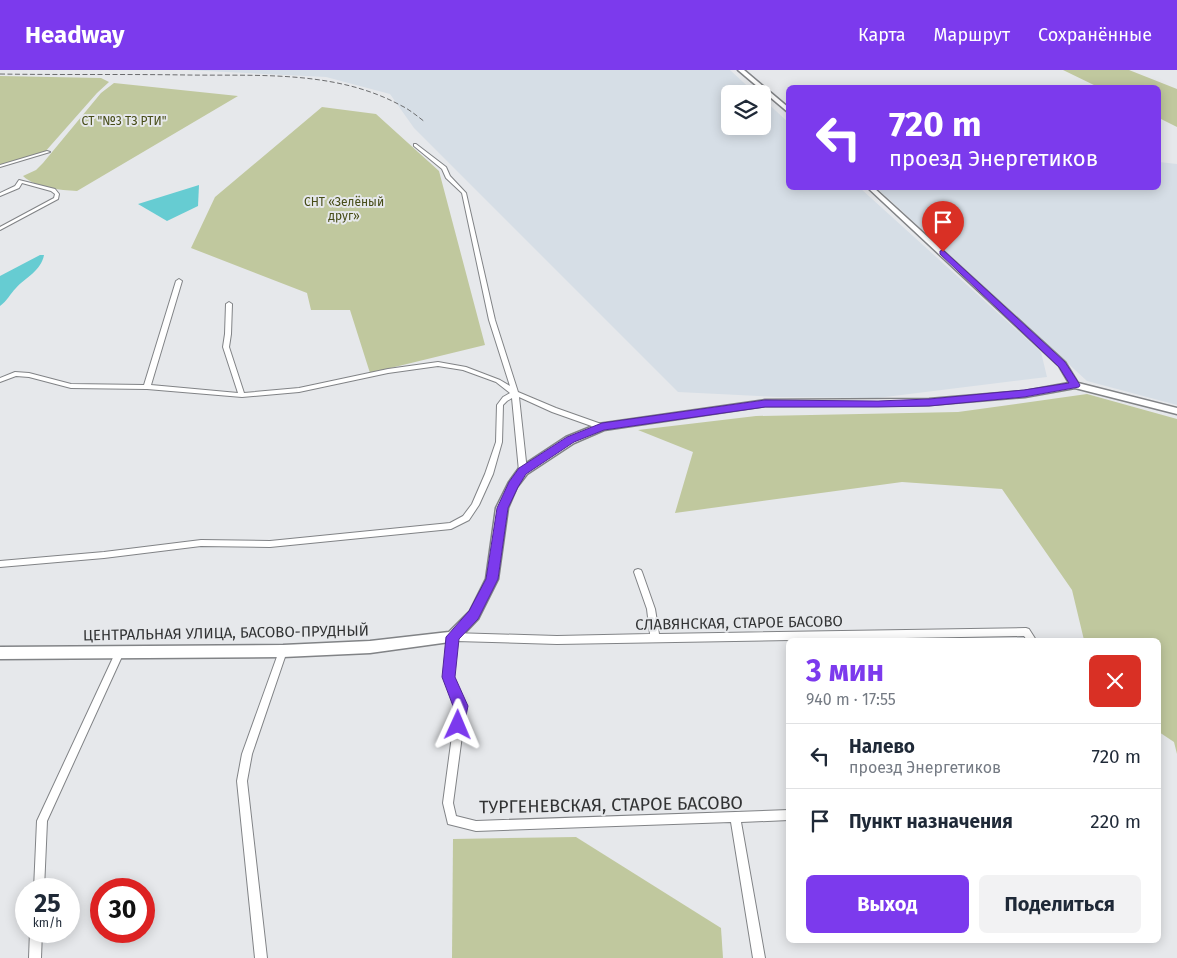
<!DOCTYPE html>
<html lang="ru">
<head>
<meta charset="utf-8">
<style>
	:root { --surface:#fff; --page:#f2f2f3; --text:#1f2937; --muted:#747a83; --line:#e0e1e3; --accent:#7c3aed }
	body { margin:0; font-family:"Fira Sans",sans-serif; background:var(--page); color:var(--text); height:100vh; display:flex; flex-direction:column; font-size:19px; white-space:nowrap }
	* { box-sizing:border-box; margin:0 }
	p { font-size:16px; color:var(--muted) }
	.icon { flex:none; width:28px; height:28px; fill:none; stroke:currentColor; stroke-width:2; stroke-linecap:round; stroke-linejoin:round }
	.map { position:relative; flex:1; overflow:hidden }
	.details { position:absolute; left:786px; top:568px; width:375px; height:305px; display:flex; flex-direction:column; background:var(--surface); border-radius:8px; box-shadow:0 2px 12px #0003 }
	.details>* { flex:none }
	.banner { position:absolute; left:786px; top:15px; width:375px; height:105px; border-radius:8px; box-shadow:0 2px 12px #0003; background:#7c3aed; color:#fff; overflow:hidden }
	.buttons { position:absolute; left:721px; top:15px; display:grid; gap:10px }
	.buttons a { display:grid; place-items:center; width:50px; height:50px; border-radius:8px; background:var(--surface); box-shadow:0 2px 12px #0003; font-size:25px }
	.speed { position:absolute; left:15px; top:808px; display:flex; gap:10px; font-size:25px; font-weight:700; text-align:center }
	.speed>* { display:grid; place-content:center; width:65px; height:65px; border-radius:50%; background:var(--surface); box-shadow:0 2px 12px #0003; line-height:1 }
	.speed small { font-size:12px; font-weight:400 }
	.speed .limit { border:8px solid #d22; background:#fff; color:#111 }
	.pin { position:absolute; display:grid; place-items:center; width:42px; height:42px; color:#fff; margin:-51px -21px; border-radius:50% 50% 50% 0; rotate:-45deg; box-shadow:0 0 5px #0007 }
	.pin .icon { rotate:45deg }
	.me { position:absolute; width:55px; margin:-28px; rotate:1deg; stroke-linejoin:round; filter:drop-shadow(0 0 4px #0008) }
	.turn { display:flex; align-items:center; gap:18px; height:105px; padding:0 20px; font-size:22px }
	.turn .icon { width:65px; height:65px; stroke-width:2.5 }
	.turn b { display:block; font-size:35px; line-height:42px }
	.round { display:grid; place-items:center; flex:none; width:52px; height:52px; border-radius:8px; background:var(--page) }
	.head { display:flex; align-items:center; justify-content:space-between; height:85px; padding:0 20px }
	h1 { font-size:30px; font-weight:700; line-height:38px; color:var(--accent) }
	.cta { display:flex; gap:10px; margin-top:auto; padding:10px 20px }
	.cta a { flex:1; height:58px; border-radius:8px; background:var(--accent); color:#fff; font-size:20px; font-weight:700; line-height:58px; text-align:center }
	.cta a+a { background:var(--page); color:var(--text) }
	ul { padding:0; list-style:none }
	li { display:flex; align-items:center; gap:15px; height:65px; padding:0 20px; border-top:1px solid var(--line) }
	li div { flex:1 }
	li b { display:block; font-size:19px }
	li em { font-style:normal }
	header { display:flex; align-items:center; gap:30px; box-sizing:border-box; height:70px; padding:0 25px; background:var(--accent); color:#fff }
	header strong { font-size:24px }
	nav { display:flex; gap:28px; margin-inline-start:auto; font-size:18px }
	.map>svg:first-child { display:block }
	.built { fill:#d6dee6 }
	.green { fill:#c0c89e }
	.water { fill:#66ccd2 }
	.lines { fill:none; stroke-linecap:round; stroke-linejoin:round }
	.street-casing { stroke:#818386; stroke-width:2 }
	.secondary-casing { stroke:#818386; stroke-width:3 }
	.street { fill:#fff; fill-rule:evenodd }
	.secondary { fill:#fff; fill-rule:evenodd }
	.rail { stroke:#6b6c6e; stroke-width:1; stroke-dasharray:5 2.5; stroke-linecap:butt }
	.route { fill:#7c3aed; stroke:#51269a }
	.labels { text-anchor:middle; stroke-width:4; stroke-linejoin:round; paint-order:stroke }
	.far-park-label { font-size:12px; fill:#464c17; stroke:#e6e8eb }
	.street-label { font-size:15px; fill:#323334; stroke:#e6e8eb }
	.near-street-label { font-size:18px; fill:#323334; stroke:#e6e8eb }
</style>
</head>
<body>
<header>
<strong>Headway</strong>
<nav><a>Карта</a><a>Маршрут</a><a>Сохранённые</a></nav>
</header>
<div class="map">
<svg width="1177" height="888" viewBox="0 0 1177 888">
	<rect width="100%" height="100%" fill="#e6e8eb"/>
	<g class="built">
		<path d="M186 0H730L756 24H730V56H762L763 29 789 53V118H860L1041 282 1047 307 877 328 778 327 678 322 414 58 390 24 326 7Z"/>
		<path d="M1159 92 1177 94V335L1087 311 877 118H1159Z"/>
	</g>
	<g class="green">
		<path d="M1063 0H1129L1177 19V57L1159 48V18L1098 17Z"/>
		<path d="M0 6 101 8 109 12 97 23 44 83 0 95Z"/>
		<path d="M114 13 238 26 77 121C60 120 36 118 23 106L36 100 43 93 101 23Z"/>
		<path d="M322 37 376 44 439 101 485 275 370 303 350 240H311L307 223 191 178 215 127Z"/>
		<path d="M1087 324 1177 349V684L1174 672 1159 662V570H1084L1072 520 1002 419 902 412 675 443 693 382 638 360 756 346 958 342Z"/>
		<path d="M576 767 721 858 723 888H452L453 769Z"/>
	</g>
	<g class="water">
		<path d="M199 115 198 136 167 151 138 134Z"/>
		<path d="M40 185H44C41 201 26 207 16 218 10 224 7 231 0 236V206Z"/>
	</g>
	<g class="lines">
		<g class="street-casing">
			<g id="street">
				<path d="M414 74H416L446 97 450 106 466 123 495 250 518 322 556 338 604 355 605 357 604 359H600L552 342 519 327 527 401 523 404 519 401 512 328 507 331 503 335 502 372 493 404 479 435 469 450 451 459 270 477 201 476 104 488 0 497V491L104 482 201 470 270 471 450 453 463 446 472 434 485 404 496 372 497 335 503 327 510 323 496 312 463 300 438 296 388 303 299 322 242 327 147 319 71 318 29 307 16 306 0 312V308L15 302 29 303 71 314 144 315 176 211 179 209 182 211 151 315 238 323 223 277 225 264 226 234 229 232 232 234 231 264 229 277 244 323 299 318 388 299 438 292 466 297 500 310 510 316 489 250 462 123 446 108 442 99 414 76Z"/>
				<path d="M47 81 50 82 0 97V95Z"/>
				<path d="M19 110 55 119 59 124 58 129 0 160V157L54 128 55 124 51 121 22 113 19 118 0 126V123L15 116Z"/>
				<path d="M638 499 641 500 642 502 655 539 659 564 1026 558 1029 559 1036 570H1027L1024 566 557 574 456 571 453 607 466 636 453 733 456 746 476 751 789 740V750L741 752 765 888H753L731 752 476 761 448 754 443 733 456 636 444 607 449 564 452 563 557 566 650 564 647 539 634 502 635 500Z"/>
				<path d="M283 577 286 578 287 581 252 684 247 711 267 888H255L237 711 242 684 279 581 280 578Z"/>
				<path d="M120 578 123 579 124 582 47 751 44 819H34L37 751 117 579Z"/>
				<path d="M30 861H42L41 888H29Z"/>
			</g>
		</g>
		<g class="secondary-casing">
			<g id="secondary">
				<path d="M738 0H744L789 38V43Z"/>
				<path d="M868 118H874L1065 292 1078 313 1177 338V344L1075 318 1025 327 929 335 765 336 604 360 574 373 527 404 517 417 508 438 498 509 478 549 457 571 370 583 283 587 0 589V577L283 575 370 571 449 562 470 541 486 509 496 438 509 412 519 398 566 367 598 354 765 330 929 329 1025 321 1069 313 1059 296Z"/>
			</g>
		</g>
		<use href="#street" class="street"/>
		<use href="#secondary" class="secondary"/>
		<path class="rail" d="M0 4C62 5 125 4 187 5 258 6 335 0 400 35 409 39 417 46 425 52"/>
	</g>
	<path class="route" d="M943 180 1065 292 1080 315 1079 317 1024 327 929 336 878 337H765L604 360 574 372 526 404 518 417 508 438 498 509 478 549 459 569 455 607 468 636 463 660 458 662 453 660 451 655 453 636 442 607 446 567 469 541 486 509 497 438 509 412 519 398 567 367 602 353 765 330 878 331 929 329 1024 320 1069 313 1059 297 940 184V181Z"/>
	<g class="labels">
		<g class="far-park-label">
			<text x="124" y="55">СТ "№3 ТЗ РТИ"</text>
			<text x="344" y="136">СНТ «Зелёный<tspan x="344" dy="14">друг»</tspan></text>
		</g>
		<g class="street-label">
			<text transform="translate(739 553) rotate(-1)" y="5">СЛАВЯНСКАЯ, СТАРОЕ БАСОВО</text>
			<text transform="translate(226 563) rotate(-1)" y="5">ЦЕНТРАЛЬНАЯ УЛИЦА, БАСОВО-ПРУДНЫЙ</text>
		</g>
		<g class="near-street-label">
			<text transform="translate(611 735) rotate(-1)" y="6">ТУРГЕНЕВСКАЯ, СТАРОЕ БАСОВО</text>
		</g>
	</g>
</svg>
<div class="buttons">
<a><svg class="icon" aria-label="layers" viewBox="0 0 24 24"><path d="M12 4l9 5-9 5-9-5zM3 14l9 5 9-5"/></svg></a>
</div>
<div class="speed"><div>25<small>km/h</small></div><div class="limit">30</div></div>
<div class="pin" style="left:943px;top:182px;background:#d93025"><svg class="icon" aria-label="arrive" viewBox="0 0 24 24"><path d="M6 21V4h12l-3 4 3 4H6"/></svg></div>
<svg class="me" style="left:458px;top:655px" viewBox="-20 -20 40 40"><path d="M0-17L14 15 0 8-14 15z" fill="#7c3aed" stroke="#fff" stroke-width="4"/></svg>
<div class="banner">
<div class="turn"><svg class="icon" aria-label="left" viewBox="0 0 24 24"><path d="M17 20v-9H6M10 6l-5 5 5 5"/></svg><div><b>720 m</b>проезд Энергетиков</div></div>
</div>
<section class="details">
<div class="head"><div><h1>3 мин</h1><p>940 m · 17:55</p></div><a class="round" style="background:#d93025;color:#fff"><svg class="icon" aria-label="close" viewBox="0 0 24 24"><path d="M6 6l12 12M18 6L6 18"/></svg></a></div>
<ul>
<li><svg class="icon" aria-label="left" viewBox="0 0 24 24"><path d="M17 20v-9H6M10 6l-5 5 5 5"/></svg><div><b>Налево</b><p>проезд Энергетиков</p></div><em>720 m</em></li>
<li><svg class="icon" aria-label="arrive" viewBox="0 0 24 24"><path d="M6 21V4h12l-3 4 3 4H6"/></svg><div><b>Пункт назначения</b></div><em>220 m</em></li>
</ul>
<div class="cta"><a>Выход</a><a>Поделиться</a></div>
</section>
</div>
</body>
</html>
